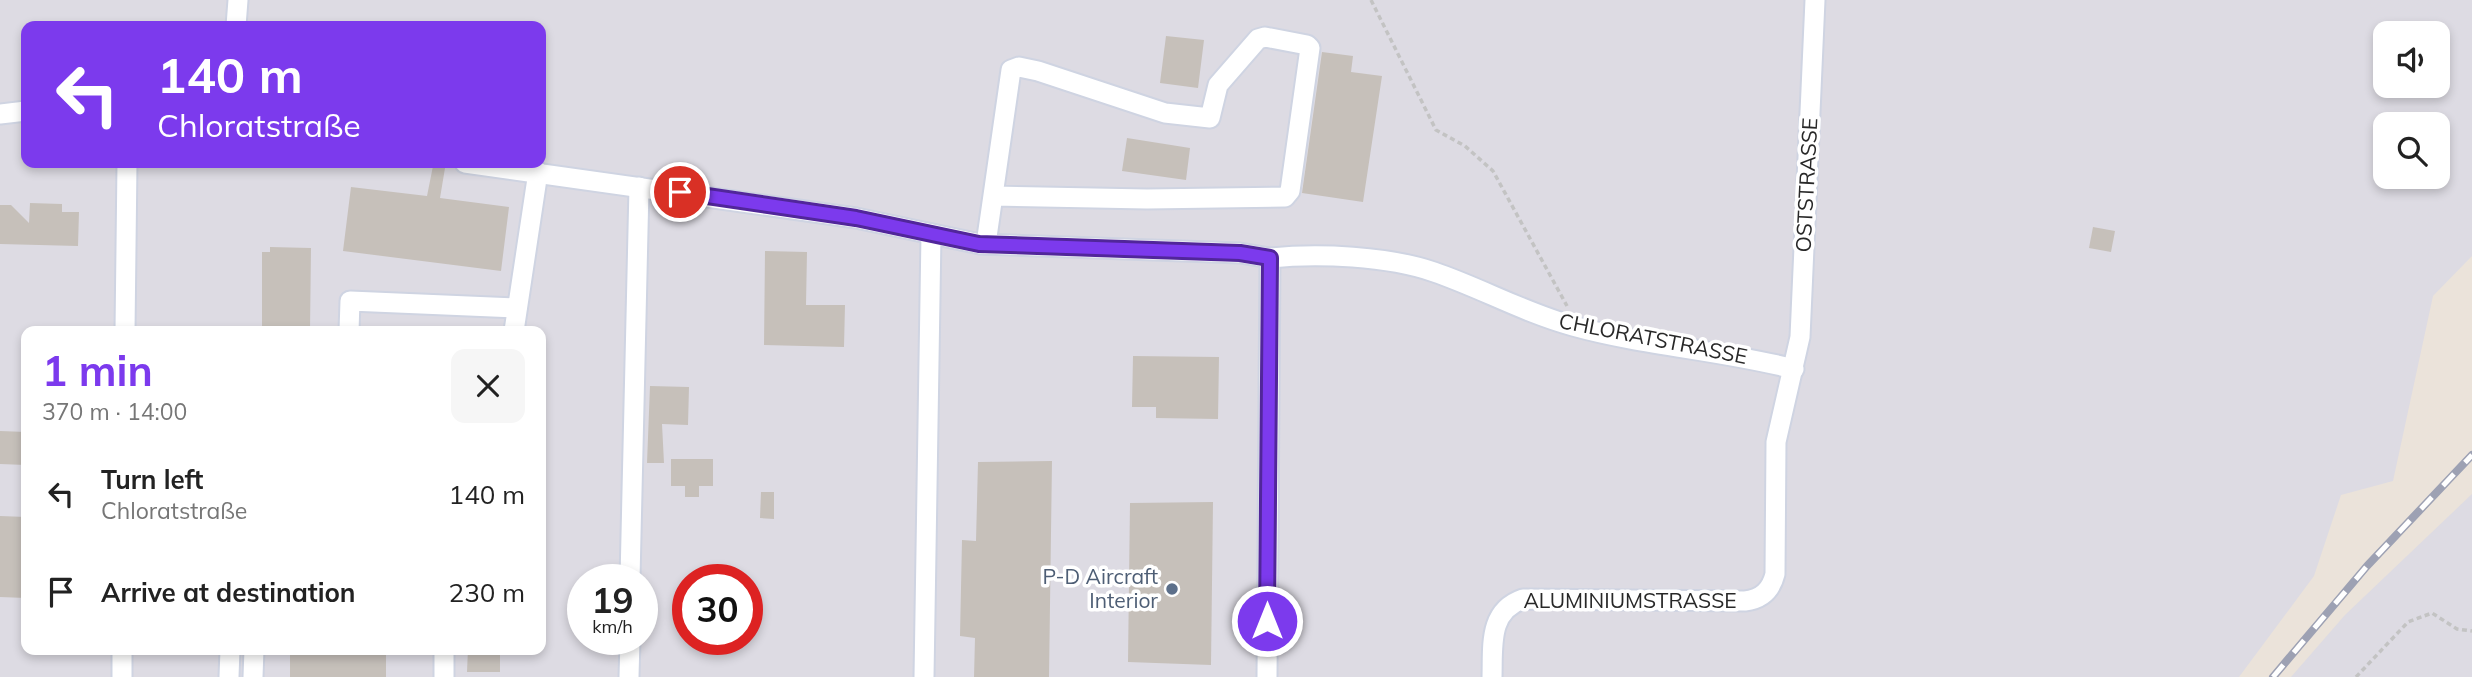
<!DOCTYPE html>
<html lang="en">
<head>
<meta charset="utf-8">
<style>
	:root { --surface:#fff; --page:#f6f6f6; --text:#222; --muted:#767676; --accent:#7c3aed }
	body { margin:0; font-family:Mulish,sans-serif; background:var(--page); color:var(--text); height:100vh; display:flex; flex-direction:column; font-size:26px; white-space:nowrap }
	* { box-sizing:border-box; margin:0 }
	p { font-size:23px; color:var(--muted) }
	.icon { flex:none; width:38px; height:38px; fill:none; stroke:currentColor; stroke-width:2; stroke-linecap:round; stroke-linejoin:round }
	.map { position:relative; flex:1; overflow:hidden }
	.details { position:absolute; left:21px; top:326px; width:525px; height:329px; display:flex; flex-direction:column; background:var(--surface); border-radius:14px; box-shadow:0 4px 10px #0003 }
	.details>* { flex:none }
	.top-card { position:absolute; left:21px; top:21px; width:525px; height:147px; border-radius:14px; box-shadow:0 4px 10px #0003; background:#7c3aed; color:#fff; overflow:hidden }
	.controls { position:absolute; left:2373px; top:21px; display:grid; gap:14px }
	.controls a { display:grid; place-items:center; width:77px; height:77px; border-radius:14px; background:var(--surface); box-shadow:0 4px 10px #0003; font-size:35px }
	.speed { position:absolute; left:567px; top:564px; display:flex; gap:14px; font-size:35px; font-weight:700; text-align:center }
	.speed>* { display:grid; place-content:center; width:91px; height:91px; border-radius:50%; background:var(--surface); box-shadow:0 4px 10px #0003; line-height:1 }
	.speed small { font-size:18px; font-weight:400 }
	.speed .limit { border:10px solid #d22; background:#fff; color:#111 }
	.pin { position:absolute; display:grid; place-items:center; width:60px; height:60px; color:#fff; margin:-30px; border:4px solid #fff; border-radius:50%; box-shadow:0 2px 7px #0007 }
	.me { position:absolute; width:77px; margin:-38px; rotate:0deg; stroke-linejoin:round; filter:drop-shadow(0 0 5px #0008) }
	.turn { display:flex; align-items:center; gap:24px; height:147px; padding:0 21px; font-size:32px }
	.turn .icon { width:91px; height:91px; stroke-width:2.5 }
	.turn b { display:block; font-size:49px; line-height:60px }
	.round { display:grid; place-items:center; flex:none; width:74px; height:74px; border-radius:14px; background:var(--page) }
	.summary { display:flex; align-items:center; justify-content:space-between; height:119px; padding:0 21px }
	h1 { font-size:42px; font-weight:700; line-height:52px; color:var(--accent) }
	ul { padding:0; list-style:none }
	li { display:flex; align-items:center; gap:21px; height:98px; padding:0 21px }
	li div { flex:1 }
	li b { display:block; font-size:26px }
	li em { font-style:normal }
	.map>svg:first-child { display:block }
	.industrial { fill:#dddbe3; fill-rule:evenodd }
	.building { fill:#c6c0ba }
	.lines { fill:none; stroke-linecap:round; stroke-linejoin:round }
	.minor-casing { stroke:#cfd4e2; stroke-width:23 }
	.path { stroke:#c3c3c3; stroke-width:3.5; stroke-dasharray:5 3.5; stroke-linecap:butt }
	.minor { stroke:#fff; stroke-width:19 }
	.rail-casing { stroke:#9da1b3; stroke-width:8 }
	.rail { stroke:#fff; stroke-width:5; stroke-dasharray:16; stroke-linecap:butt }
	.route-casing { stroke:#51269a; stroke-width:18 }
	.route { stroke:#7c3aed; stroke-width:12 }
	.service-dot { fill:#5c6f8a; stroke:#fff; stroke-width:2.5 }
	.labels { text-anchor:middle; stroke-width:7; stroke-linejoin:round; paint-order:stroke }
	.street-label { font-size:21px; fill:#282828; stroke:#fff }
	.service-label { font-size:21px; fill:#4e5e75; stroke:#fff; text-anchor:end }
</style>
</head>
<body>
<div class="map">
<svg width="2472" height="677" viewBox="0 0 2472 677">
	<rect width="100%" height="100%" fill="#ebe3da"/>
	<g class="industrial">
		<path d="M0 0H2472V256L2433 296 2393 481 2341 495 2314 576 2239 677H0ZM26 26H541V163H26ZM2385 33H2438V86H2385ZM2385 124H2438V177H2385ZM26 331H541V649H26ZM583 579H642V639H583ZM688 579H747V639H688Z"/>
		<path d="M2472 494V677H2291L2345 615Z"/>
	</g>
	<g class="building">
		<path d="M1166 36 1204 40 1198 88 1160 83Z"/>
		<path d="M1322 52 1353 56 1351 72 1382 76 1363 202 1302 193Z"/>
		<path d="M1127 138 1190 148 1186 180 1122 171Z"/>
		<path d="M433 166 445 168 440 198 509 207 501 271 343 251 351 187 427 196Z"/>
		<path d="M30 203 62 204V212H79L78 246 0 244V205H11L29 223Z"/>
		<path d="M2093 227 2115 231 2111 252 2089 248Z"/>
		<path d="M270 247 311 248 310 331H262V252H270Z"/>
		<path d="M765 251 807 252 806 305H845L844 347 764 345Z"/>
		<path d="M1133 356 1219 357 1218 419 1156 418V407H1132Z"/>
		<path d="M650 386 689 387 688 425 662 424 664 463H647Z"/>
		<path d="M0 431 26 432V465L0 464Z"/>
		<path d="M671 459H713V486H699V497H685V486H671Z"/>
		<path d="M1052 461 1049 677H974L975 638 960 636 962 540 976 541 978 462Z"/>
		<path d="M761 492H774V519L760 518Z"/>
		<path d="M1213 502 1211 665 1128 662 1130 503Z"/>
		<path d="M0 516 26 517V598L0 597Z"/>
		<rect x="290" y="649" width="96" height="28"/>
		<path d="M468 649H500V672H467Z"/>
	</g>
	<g class="lines">
		<g class="minor-casing">
			<g id="minor">
				<path d="M236 26 238 0"/>
				<path d="M0 114 26 111"/>
				<path d="M465 163 856 218 980 244 1240 253 1270 258"/>
				<path d="M986 244 1011 70 1019 67 1038 71 1165 113 1210 118 1218 85 1258 39 1265 37 1307 45 1310 48 1290 191 1285 197 1147 199 994 196"/>
				<path d="M125 331 127 163"/>
				<path d="M349 331 350 301 517 308"/>
				<path d="M514 331 538 172"/>
				<path d="M630 579 639 187"/>
				<path d="M122 677V649"/>
				<path d="M229 677 230 649"/>
				<path d="M253 677 254 649"/>
				<path d="M444 677V649"/>
				<path d="M629 677 630 639"/>
				<path d="M924 677 931 234"/>
				<path d="M1267 677 1270 258C1318 253 1388 256 1434 272 1481 288 1525 313 1573 326 1645 346 1721 350 1794 369"/>
				<path d="M1492 677C1493 646 1488 611 1523 599L1745 601C1762 599 1771 590 1775 574L1776 442 1800 337 1815 0"/>
			</g>
		</g>
		<g class="path">
			<path d="M1371 0 1436 130 1465 146 1493 171 1567 306"/>
			<path d="M2356 677 2408 622 2432 613 2457 629 2472 631"/>
		</g>
		<use href="#minor" class="minor"/>
		<g class="rail-casing">
			<path id="rail" d="M2273 677 2367 566 2472 455"/>
		</g>
		<use href="#rail" class="rail"/>
	</g>
	<g class="lines">
		<g class="route-casing">
			<path id="route" d="M680 192 856 218 979 244 1240 253 1270 258 1267 621"/>
		</g>
		<use href="#route" class="route"/>
	</g>
	<circle class="service-dot" cx="1172" cy="589" r="7"/>
	<g class="labels">
		<g class="street-label">
			<text transform="translate(1807 185) rotate(-87)" y="7">OSTSTRASSE</text>
			<text transform="translate(1653 339) rotate(11)" y="7">CHLORATSTRASSE</text>
			<text x="1630" y="608">ALUMINIUMSTRASSE</text>
		</g>
		<g class="service-label">
			<text x="1158" y="584">P-D Aircraft<tspan x="1158" dy="24">Interior</tspan></text>
		</g>
	</g>
</svg>
<div class="controls">
<a><svg class="icon" aria-label="sound" viewBox="0 0 24 24"><path d="M4 9h4l5-4v14l-5-4H4zM17 9q2 3 0 6"/></svg></a>
<a><svg class="icon" aria-label="search" viewBox="0 0 24 24"><circle cx="10" cy="10" r="6"/><path d="M15 15l6 6"/></svg></a>
</div>
<div class="speed"><div>19<small>km/h</small></div><div class="limit">30</div></div>
<div class="pin" style="left:680px;top:192px;background:#d93025"><svg class="icon" aria-label="arrive" viewBox="0 0 24 24"><path d="M6 21V4h12l-3 4 3 4H6"/></svg></div>
<svg class="me" style="left:1267px;top:621px" viewBox="-20 -20 40 40"><circle r="17" fill="#7c3aed" stroke="#fff" stroke-width="3"/><path d="M0-11L8 9 0 5-8 9z" fill="#fff"/></svg>
<div class="top-card">
<div class="turn"><svg class="icon" aria-label="left" viewBox="0 0 24 24"><path d="M17 20v-9H6M10 6l-5 5 5 5"/></svg><div><b>140 m</b>Chloratstraße</div></div>
</div>
<section class="details">
<div class="summary"><div><h1>1 min</h1><p>370 m · 14:00</p></div><a class="round"><svg class="icon" aria-label="close" viewBox="0 0 24 24"><path d="M6 6l12 12M18 6L6 18"/></svg></a></div>
<ul>
<li><svg class="icon" aria-label="left" viewBox="0 0 24 24"><path d="M17 20v-9H6M10 6l-5 5 5 5"/></svg><div><b>Turn left</b><p>Chloratstraße</p></div><em>140 m</em></li>
<li><svg class="icon" aria-label="arrive" viewBox="0 0 24 24"><path d="M6 21V4h12l-3 4 3 4H6"/></svg><div><b>Arrive at destination</b></div><em>230 m</em></li>
</ul>
</section>
</div>
</body>
</html>
